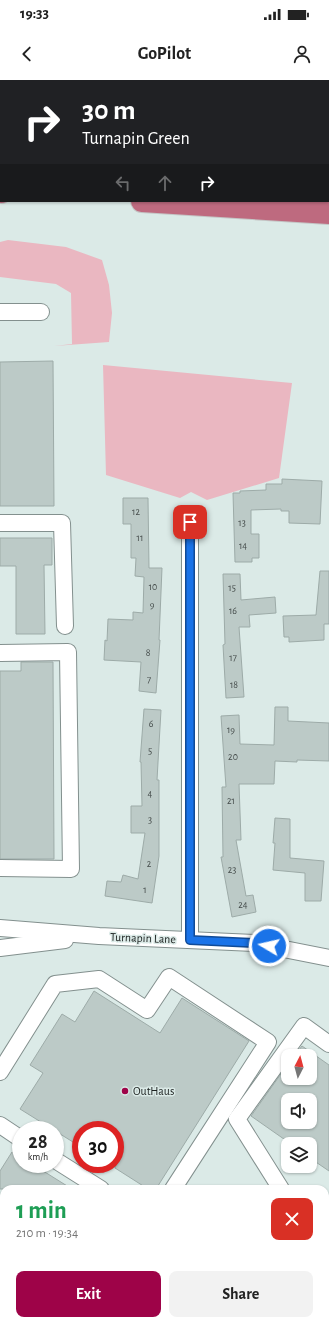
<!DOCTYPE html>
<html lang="en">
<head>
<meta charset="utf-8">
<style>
	:root { --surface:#fff; --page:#f2f2f2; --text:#222; --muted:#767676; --accent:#9e0348 }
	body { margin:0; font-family:"Alegreya Sans",sans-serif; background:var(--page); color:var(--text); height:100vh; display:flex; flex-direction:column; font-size:15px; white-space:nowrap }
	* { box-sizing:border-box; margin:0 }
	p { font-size:13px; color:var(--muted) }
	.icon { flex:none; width:22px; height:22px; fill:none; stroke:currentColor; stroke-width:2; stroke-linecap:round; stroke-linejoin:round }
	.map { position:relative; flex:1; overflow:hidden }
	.panel { position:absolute; left:0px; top:1105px; width:329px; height:140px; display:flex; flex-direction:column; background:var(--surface); border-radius:12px 12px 0 0; box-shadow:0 1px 3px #0004 }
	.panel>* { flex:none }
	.hud { position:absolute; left:0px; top:0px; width:329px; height:122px; box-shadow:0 1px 3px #0004; background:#202124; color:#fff; overflow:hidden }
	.needle { width:26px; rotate:6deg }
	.controls { position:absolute; left:281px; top:969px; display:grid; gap:8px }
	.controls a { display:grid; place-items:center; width:36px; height:36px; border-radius:8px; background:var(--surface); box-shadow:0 1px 3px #0004; font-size:20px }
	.speed { position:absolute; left:12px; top:1041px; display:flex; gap:8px; font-size:20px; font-weight:700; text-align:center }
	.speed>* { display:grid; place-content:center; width:52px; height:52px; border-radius:50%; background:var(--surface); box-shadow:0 1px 3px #0004; line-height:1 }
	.speed small { font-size:10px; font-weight:400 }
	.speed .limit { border:6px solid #d22; background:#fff; color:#111 }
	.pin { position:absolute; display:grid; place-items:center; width:34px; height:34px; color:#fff; margin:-17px; border-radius:8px; box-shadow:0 2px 6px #0006 }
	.me { position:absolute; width:44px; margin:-22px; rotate:279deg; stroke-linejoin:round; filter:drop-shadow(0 0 3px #0008) }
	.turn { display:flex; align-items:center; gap:14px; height:84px; padding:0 16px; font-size:18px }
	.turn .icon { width:52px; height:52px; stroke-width:2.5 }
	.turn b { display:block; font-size:28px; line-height:34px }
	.lanes { display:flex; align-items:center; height:38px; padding:0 16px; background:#0003; justify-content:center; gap:20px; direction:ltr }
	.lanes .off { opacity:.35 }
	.round { display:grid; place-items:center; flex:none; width:42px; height:42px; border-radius:8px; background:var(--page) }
	.head { display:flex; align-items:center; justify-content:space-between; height:68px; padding:0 16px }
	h1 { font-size:24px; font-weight:700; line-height:30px; color:#1e9e55 }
	.primary-button { display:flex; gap:8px; margin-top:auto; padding:8px 16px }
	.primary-button a { flex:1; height:46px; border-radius:8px; background:var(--accent); color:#fff; font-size:16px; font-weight:700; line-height:46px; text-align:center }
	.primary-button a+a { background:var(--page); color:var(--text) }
	.status { display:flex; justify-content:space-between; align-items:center; height:28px; padding:0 20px; background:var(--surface); direction:ltr }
	.status svg { height:11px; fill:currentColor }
	header { display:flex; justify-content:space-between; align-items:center; height:52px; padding:0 16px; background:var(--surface); font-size:18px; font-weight:700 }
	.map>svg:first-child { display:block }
	.green { fill:#eab7c1 }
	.building { fill:#bccac7; stroke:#9daba8; fill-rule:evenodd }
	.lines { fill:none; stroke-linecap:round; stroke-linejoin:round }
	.minor-casing { stroke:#83908e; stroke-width:18 }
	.highway-casing { stroke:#c4c5c5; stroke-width:24 }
	.minor { stroke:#fff; stroke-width:16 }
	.highway { stroke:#be6a7f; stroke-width:22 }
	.route-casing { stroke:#114b97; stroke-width:10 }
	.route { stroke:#1a73e8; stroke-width:7 }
	.poi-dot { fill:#9e0348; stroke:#dbeae7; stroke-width:1.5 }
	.labels { text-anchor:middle; stroke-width:3; stroke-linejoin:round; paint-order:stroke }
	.number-label { font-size:10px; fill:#444b4a }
	.street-label { font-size:12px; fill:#1c2120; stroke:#dbeae7 }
	.poi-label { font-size:12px; fill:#1c2120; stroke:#dbeae7; text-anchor:start }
</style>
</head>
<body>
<div class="status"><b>19:33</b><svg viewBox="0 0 49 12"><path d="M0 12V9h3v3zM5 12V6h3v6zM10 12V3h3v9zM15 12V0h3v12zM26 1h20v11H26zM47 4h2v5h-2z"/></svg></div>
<header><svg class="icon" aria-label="back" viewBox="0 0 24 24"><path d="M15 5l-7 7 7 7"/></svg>GoPilot<svg class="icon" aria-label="person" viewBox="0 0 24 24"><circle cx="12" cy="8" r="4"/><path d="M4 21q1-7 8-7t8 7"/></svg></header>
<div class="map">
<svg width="329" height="1245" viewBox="0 0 329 1245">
	<rect width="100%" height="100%" fill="#dbeae7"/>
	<g class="green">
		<path d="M8 160 66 167 102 180 109 205 112 233 109 262 54 266 72 264 71 213 56 204 0 197V162Z"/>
		<path d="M103 285 292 303 279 398 207 420 191 412 180 418 106 395Z"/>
	</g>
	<g class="building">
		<path d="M53 281 54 426H0V282Z"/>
		<path d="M282 399 322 401 320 444 289 443V431H281V429L251 430V454H259V478H252V482H235L233 413H240V411L266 410V404H282Z"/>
		<path d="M123 418H148L149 488H162L159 560H160L156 613 139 611 141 582 104 580 105 560 107 561 108 539 133 540V532L143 533 144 497 135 496 136 478H131V444H123Z"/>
		<path d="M0 458H52V485H44L45 554H16V486H0Z"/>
		<path d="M320 491H329V544H324V560L289 562V557H284L283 536 316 535Z"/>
		<path d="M223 494H240L241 520 275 517 276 533 249 535 250 547H239L244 617 226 618 223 565 225 564Z"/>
		<path d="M21 582H53L54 779H0V591H21Z"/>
		<path d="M275 627H288V641L329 643V681L297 680V682L275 681 274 704H239L241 760H236L246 816 253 815 256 832 232 837 221 777H223L222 707H226L221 636 239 635 240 664 274 665Z"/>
		<path d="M144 629 161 630 157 700H159V776L152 823 105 816 107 801 121 802 123 795 138 799 145 753H131V726H142L141 682H140Z"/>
		<path d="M275 738 290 739V778L324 781 321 821H305V793L273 790 275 763H273Z"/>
		<path d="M94 911 160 953 182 918 249 961 156 1109H148L115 1088V1050H81V1067L20 1029 43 993 30 985 62 934 75 942Z"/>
		<path d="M302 966 329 985V1091L310 1078V1064H291L251 1036 288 984V998H310V976H294ZM288 1020H310V1042H288Z"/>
		<path d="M12 1072 21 1077V1084H32L72 1109H0V1091Z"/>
	</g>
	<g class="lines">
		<g class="minor-casing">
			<g id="minor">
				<path d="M0 232H41"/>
				<path d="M190 442V860"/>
				<path d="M0 443H62L65 546"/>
				<path d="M0 573 68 572 71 789 0 788"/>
				<path d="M0 848 99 856 254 863 329 878"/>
				<path d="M0 868 65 860"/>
				<path d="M0 992 55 904 99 899 147 930 169 897 268 962 173 1109"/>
				<path d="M0 1045 21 1059"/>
				<path d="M55 1080 101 1109"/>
				<path d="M281 1109 237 1039 304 946 329 964"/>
				<path d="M325 1158 329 1162"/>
				<path d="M0 1218 3 1220 0 1225"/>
				<path d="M325 1220 329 1222"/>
				<path d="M284 1245 287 1241"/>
			</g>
		</g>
		<g class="highway-casing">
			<g id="highway">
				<path d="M328 49H329"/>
				<path d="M0 59H1"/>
				<path d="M328 73H329"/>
				<path d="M0 112H1"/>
				<path d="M142 121 329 133"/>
			</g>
		</g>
		<use href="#minor" class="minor"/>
		<use href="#highway" class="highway"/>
	</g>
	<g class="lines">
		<g class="route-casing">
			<path id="route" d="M190 442V860L254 863 269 866"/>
		</g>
		<use href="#route" class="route"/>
	</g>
	<circle class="poi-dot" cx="125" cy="1011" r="4"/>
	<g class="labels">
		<g class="number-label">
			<text x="136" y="435">12</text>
			<text x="242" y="446">13</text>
			<text x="140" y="461">11</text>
			<text x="243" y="469">14</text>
			<text x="153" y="510">10</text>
			<text x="232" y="511">15</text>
			<text x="152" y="528">9</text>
			<text x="233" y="534">16</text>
			<text x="148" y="576">8</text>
			<text x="233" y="581">17</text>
			<text x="149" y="603">7</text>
			<text x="234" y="608">18</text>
			<text x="151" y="647">6</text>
			<text x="231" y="653">19</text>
			<text x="150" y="674">5</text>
			<text x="233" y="680">20</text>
			<text x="150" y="717">4</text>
			<text x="231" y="724">21</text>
			<text x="150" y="743">3</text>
			<text x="149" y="787">2</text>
			<text x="232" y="793">23</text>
			<text x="145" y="813">1</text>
			<text x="243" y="828">24</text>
		</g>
		<g class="street-label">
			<text transform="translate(143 858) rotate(2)" y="4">Turnapin Lane</text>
		</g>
		<g class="poi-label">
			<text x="133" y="1015">OutHaus</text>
		</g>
	</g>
</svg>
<div class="controls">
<a><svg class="needle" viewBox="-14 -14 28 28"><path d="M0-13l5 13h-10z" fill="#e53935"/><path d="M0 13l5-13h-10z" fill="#767676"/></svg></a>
<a><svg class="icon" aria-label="sound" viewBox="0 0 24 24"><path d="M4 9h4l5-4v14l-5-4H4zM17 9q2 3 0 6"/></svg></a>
<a><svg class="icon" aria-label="layers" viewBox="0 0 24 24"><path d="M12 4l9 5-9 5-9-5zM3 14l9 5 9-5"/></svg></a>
</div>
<div class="speed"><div>28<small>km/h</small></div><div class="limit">30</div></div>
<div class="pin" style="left:190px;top:442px;background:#d93025"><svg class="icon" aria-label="arrive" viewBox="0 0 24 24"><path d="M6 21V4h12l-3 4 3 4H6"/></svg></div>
<svg class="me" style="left:269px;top:866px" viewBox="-20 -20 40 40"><circle r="17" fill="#1a73e8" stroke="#fff" stroke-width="3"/><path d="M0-11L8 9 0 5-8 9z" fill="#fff"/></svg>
<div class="hud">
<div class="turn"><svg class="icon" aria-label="right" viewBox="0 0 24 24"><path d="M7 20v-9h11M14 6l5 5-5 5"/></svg><div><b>30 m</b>Turnapin Green</div></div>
<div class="lanes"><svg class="icon off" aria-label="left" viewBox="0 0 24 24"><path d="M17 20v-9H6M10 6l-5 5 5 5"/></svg><svg class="icon off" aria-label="ahead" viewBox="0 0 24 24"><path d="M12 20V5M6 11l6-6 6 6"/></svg><svg class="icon" aria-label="right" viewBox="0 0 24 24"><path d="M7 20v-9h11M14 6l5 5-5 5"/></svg></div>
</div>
<section class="panel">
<div class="head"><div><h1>1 min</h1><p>210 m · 19:34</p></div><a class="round" style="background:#d93025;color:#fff"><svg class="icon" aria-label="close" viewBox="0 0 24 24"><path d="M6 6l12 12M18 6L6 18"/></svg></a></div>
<div class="primary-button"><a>Exit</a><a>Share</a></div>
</section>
</div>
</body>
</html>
